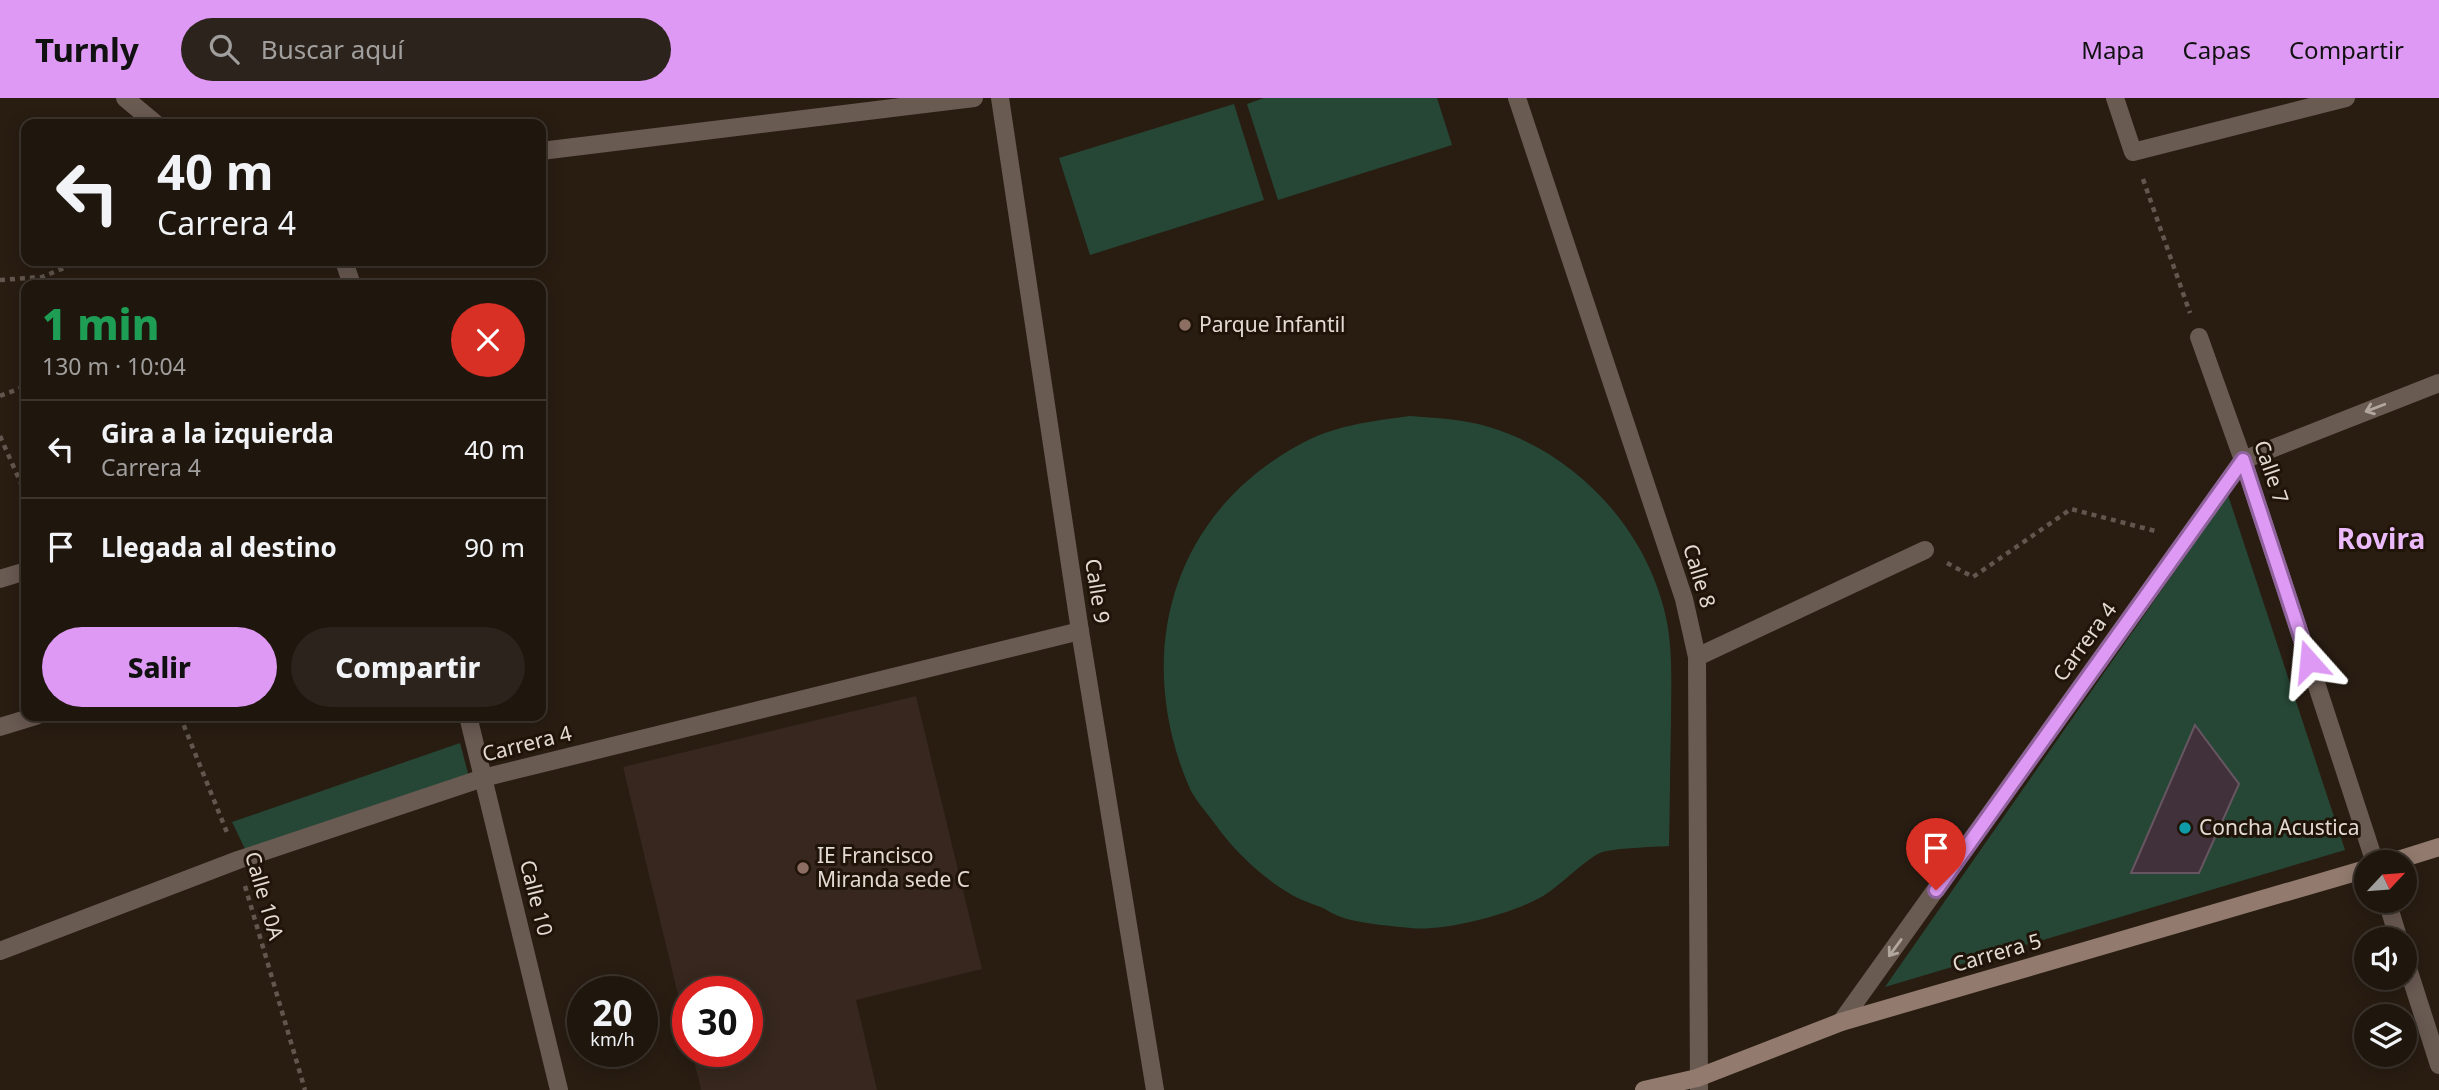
<!DOCTYPE html>
<html lang="es">
<head>
<meta charset="utf-8">
<style>
	:root { --surface:#1f160e; --page:#2c231c; --text:#f1f3f6; --muted:#a19f9e; --line:#3c352e; --accent:#dd99f3 }
	body { margin:0; font-family:"Noto Sans",sans-serif; background:var(--page); color:var(--text); height:100vh; display:flex; flex-direction:column; font-size:26px; white-space:nowrap }
	* { box-sizing:border-box; margin:0 }
	p { font-size:23px; color:var(--muted) }
	.icon { flex:none; width:38px; height:38px; fill:none; stroke:currentColor; stroke-width:2; stroke-linecap:round; stroke-linejoin:round }
	.map { position:relative; flex:1; overflow:hidden }
	.sheet { position:absolute; left:21px; top:182px; width:525px; height:441px; display:flex; flex-direction:column; background:var(--surface); border-radius:14px; box-shadow:0 4px 18px #0003,0 0 0 2px var(--line) }
	.sheet>* { flex:none }
	.top-card { position:absolute; left:21px; top:21px; width:525px; height:147px; border-radius:14px; box-shadow:0 4px 18px #0003,0 0 0 2px var(--line); background:#1f160e; color:var(--text); overflow:hidden }
	.needle { width:46px; rotate:64deg }
	.tools { position:absolute; left:2354px; top:752px; display:grid; gap:14px }
	.tools a { display:grid; place-items:center; width:63px; height:63px; border-radius:50%; background:var(--surface); box-shadow:0 4px 18px #0003,0 0 0 2px var(--line); font-size:35px }
	.speed { position:absolute; left:567px; top:878px; display:flex; gap:14px; font-size:35px; font-weight:700; text-align:center }
	.speed>* { display:grid; place-content:center; width:91px; height:91px; border-radius:50%; background:var(--surface); box-shadow:0 4px 18px #0003,0 0 0 2px var(--line); line-height:1 }
	.speed small { font-size:18px; font-weight:400 }
	.speed .limit { border:10px solid #d22; background:#fff; color:#111 }
	.pin { position:absolute; display:grid; place-items:center; width:60px; height:60px; color:#fff; margin:-72px -30px; border-radius:50% 50% 50% 0; rotate:-45deg; box-shadow:0 0 7px #0007 }
	.pin .icon { rotate:45deg }
	.me { position:absolute; width:77px; margin:-38px; rotate:342deg; stroke-linejoin:round; filter:drop-shadow(0 0 5px #0008) }
	.turn { display:flex; align-items:center; gap:24px; height:147px; padding:0 21px; font-size:32px }
	.turn .icon { width:91px; height:91px; stroke-width:2.5 }
	.turn b { display:block; font-size:49px; line-height:60px }
	.round { display:grid; place-items:center; flex:none; width:74px; height:74px; border-radius:37px; background:var(--page) }
	.headline { display:flex; align-items:center; justify-content:space-between; height:119px; padding:0 21px }
	h1 { font-size:42px; font-weight:800; line-height:52px; color:#1e9e55 }
	.cta { display:flex; gap:14px; margin-top:auto; padding:14px 21px }
	.cta a { flex:1; height:80px; border-radius:42px; background:var(--accent); color:#111; font-size:28px; font-weight:800; line-height:80px; text-align:center }
	.cta a+a { background:var(--page); color:var(--text) }
	ul { padding:0; list-style:none }
	li { display:flex; align-items:center; gap:21px; height:98px; padding:0 21px; border-top:2px solid var(--line) }
	li div { flex:1 }
	li b { display:block; font-size:26px }
	li em { font-style:normal }
	header { display:flex; align-items:center; gap:42px; box-sizing:border-box; height:98px; padding:0 35px; background:var(--accent); color:#111 }
	header strong { font-size:33px }
	nav { display:flex; gap:38px; margin-inline-start:auto; font-size:24px }
	.search { width:490px; height:63px; background:var(--page); display:flex; align-items:center; gap:18px; box-sizing:border-box; padding:0 24px; border-radius:38px; color:var(--muted); font-size:26px }
	.map>svg:first-child { display:block }
	.education { fill:#37271e }
	.green { fill:#264736 }
	.building { fill:#40313a; stroke:#675661; stroke-width:2 }
	.lines { fill:none; stroke-linecap:round; stroke-linejoin:round }
	.path { stroke:#62574e; stroke-width:4.5; stroke-dasharray:5 5; stroke-linecap:butt }
	.street { stroke:#695a52; stroke-width:18 }
	.secondary { stroke:#927a6e; stroke-width:18 }
	.oneway { stroke:#b2a79f }
	.route-casing { stroke:#90639e; stroke-width:18 }
	.route { stroke:#dd99f3; stroke-width:12 }
	.education-dot { fill:#8d6e63; stroke:#201409; stroke-width:2.5 }
	.culture-dot { fill:#0f9aa8; stroke:#201409; stroke-width:2.5 }
	.labels { text-anchor:middle; stroke-width:6; stroke-linejoin:round; paint-order:stroke }
	.poi-label { font-size:21px; fill:#e3dad3; stroke:#201409; text-anchor:start }
	.street-label { font-size:21px; fill:#e3dad3; stroke:#201409 }
	.district-label { font-size:28px; font-weight:bold; fill:#eabafa; stroke:#201409 }
</style>
</head>
<body>
<header>
<strong>Turnly</strong>
<div class="search"><svg class="icon" aria-label="search" viewBox="0 0 24 24"><circle cx="10" cy="10" r="6"/><path d="M15 15l6 6"/></svg>Buscar aquí</div>
<nav><a>Mapa</a><a>Capas</a><a>Compartir</a></nav>
</header>
<div class="map">
<svg width="2439" height="992" viewBox="0 0 2439 992">
	<rect width="100%" height="100%" fill="#291d12"/>
	<path class="education" d="M916 598 982 871 856 902 877 992H701L692 954H747V894H688V938L623 669Z"/>
	<g class="green">
		<path d="M1264 0H1437L1452 47 1278 102 1247 6Z"/>
		<path d="M1234 6 1264 102 1090 157 1059 60Z"/>
		<path d="M1410 318C1436 320 1463 321 1489 329 1577 355 1649 433 1667 524 1673 557 1671 591 1671 625 1670 666 1670 707 1669 748 1654 749 1612 750 1600 755 1589 759 1561 786 1549 794 1522 814 1444 834 1411 830 1390 828 1367 826 1347 821 1339 819 1330 814 1323 810 1310 805 1295 800 1284 792 1257 775 1233 751 1215 726 1207 715 1196 703 1190 691 1133 560 1169 419 1297 348 1331 328 1371 323 1410 318Z"/>
		<path d="M2228 397 2345 752 1885 889Z"/>
		<path d="M460 645 469 679 246 753 232 724Z"/>
	</g>
	<path class="building" d="M2195 627 2239 686 2199 775H2131Z"/>
	<g class="lines">
		<g class="path">
			<path d="M2143 81 2190 215"/>
			<path d="M0 182 42 179 81 163"/>
			<path d="M0 298 26 288"/>
			<path d="M0 338 26 397"/>
			<path d="M1947 465 1973 479 2071 411 2159 434"/>
			<path d="M180 618 228 737"/>
			<path d="M245 788 305 992"/>
		</g>
		<g class="street">
			<path d="M125 0 156 26"/>
			<path d="M1000 0 1080 533 1155 992"/>
			<path d="M1517 0 1684 501 1697 559 1699 992"/>
			<path d="M2115 0 2133 54 2346 0"/>
			<path d="M541 53 974 0"/>
			<path d="M344 163 352 187"/>
			<path d="M2199 239 2243 362 2375 765"/>
			<path d="M0 481 26 473"/>
			<path d="M1697 559 1925 452"/>
			<path d="M468 618 559 992"/>
			<path d="M0 629 36 618"/>
			<path d="M2387 803 2399 842"/>
			<path d="M0 853 238 762 483 680 1080 533"/>
			<path d="M2404 858 2439 967"/>
			<path d="M1841 924 2243 362 2439 285"/>
		</g>
		<g class="secondary">
			<path d="M2388 765 2439 749"/>
			<path d="M1644 992 1697 980 1841 924 2366 771"/>
		</g>
	</g>
	<defs><path id="oneway-shaft" d="M-6 0H5M1.5-3L5.5 0L1.5 3" fill="none" stroke-width="1.6" stroke-linecap="round" stroke-linejoin="round" transform="scale(1.75)"/></defs>
	<g class="oneway">
		<use href="#oneway-shaft" transform="translate(2375 310) rotate(159)"/>
		<use href="#oneway-shaft" transform="translate(1895 850) rotate(126)"/>
	</g>
	<g class="lines">
		<g class="route-casing">
			<path id="route" d="M1936 792 2243 362 2309 563"/>
		</g>
		<use href="#route" class="route"/>
	</g>
	<g class="education-dot">
		<circle cx="1185" cy="227" r="7"/>
		<circle cx="803" cy="770" r="7"/>
	</g>
	<circle class="culture-dot" cx="2185" cy="730" r="7"/>
	<g class="labels">
		<g class="poi-label">
			<text x="1199" y="234">Parque Infantil</text>
			<text x="2199" y="737">Concha Acustica</text>
			<text x="817" y="765">IE Francisco<tspan x="817" dy="24">Miranda sede C</tspan></text>
		</g>
		<g class="street-label">
			<text transform="translate(2271 374) rotate(71)" y="7">Calle 7</text>
			<text transform="translate(1699 478) rotate(73)" y="7">Calle 8</text>
			<text transform="translate(1097 493) rotate(81)" y="7">Calle 9</text>
			<text transform="translate(2085 544) rotate(-54)" y="7">Carrera 4</text>
			<text transform="translate(527 646) rotate(-14)" y="7">Carrera 4</text>
			<text transform="translate(264 798) rotate(74)" y="7">Calle 10A</text>
			<text transform="translate(536 800) rotate(76)" y="7">Calle 10</text>
			<text transform="translate(1997 855) rotate(-16)" y="7">Carrera 5</text>
		</g>
		<g class="district-label">
			<text x="2381" y="451">Rovira</text>
		</g>
	</g>
</svg>
<div class="tools">
<a><svg class="needle" viewBox="-14 -14 28 28"><path d="M0-13l5 13h-10z" fill="#e53935"/><path d="M0 13l5-13h-10z" fill="#a19f9e"/></svg></a>
<a><svg class="icon" aria-label="sound" viewBox="0 0 24 24"><path d="M4 9h4l5-4v14l-5-4H4zM17 9q2 3 0 6"/></svg></a>
<a><svg class="icon" aria-label="layers" viewBox="0 0 24 24"><path d="M12 4l9 5-9 5-9-5zM3 14l9 5 9-5"/></svg></a>
</div>
<div class="speed"><div>20<small>km/h</small></div><div class="limit">30</div></div>
<div class="pin" style="left:1936px;top:792px;background:#d93025"><svg class="icon" aria-label="arrive" viewBox="0 0 24 24"><path d="M6 21V4h12l-3 4 3 4H6"/></svg></div>
<svg class="me" style="left:2309px;top:563px" viewBox="-20 -20 40 40"><path d="M0-17L14 15 0 8-14 15z" fill="#dd99f3" stroke="#fff" stroke-width="4"/></svg>
<div class="top-card">
<div class="turn"><svg class="icon" aria-label="left" viewBox="0 0 24 24"><path d="M17 20v-9H6M10 6l-5 5 5 5"/></svg><div><b>40 m</b>Carrera 4</div></div>
</div>
<section class="sheet">
<div class="headline"><div><h1>1 min</h1><p>130 m · 10:04</p></div><a class="round" style="background:#d93025;color:#fff"><svg class="icon" aria-label="close" viewBox="0 0 24 24"><path d="M6 6l12 12M18 6L6 18"/></svg></a></div>
<ul>
<li><svg class="icon" aria-label="left" viewBox="0 0 24 24"><path d="M17 20v-9H6M10 6l-5 5 5 5"/></svg><div><b>Gira a la izquierda</b><p>Carrera 4</p></div><em>40 m</em></li>
<li><svg class="icon" aria-label="arrive" viewBox="0 0 24 24"><path d="M6 21V4h12l-3 4 3 4H6"/></svg><div><b>Llegada al destino</b></div><em>90 m</em></li>
</ul>
<div class="cta"><a>Salir</a><a>Compartir</a></div>
</section>
</div>
</body>
</html>
